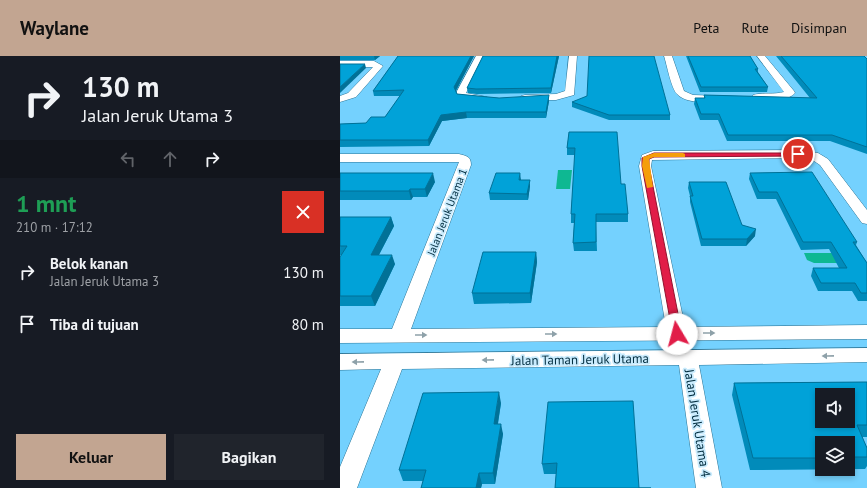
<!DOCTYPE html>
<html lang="id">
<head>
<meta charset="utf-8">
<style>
	:root { --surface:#171b24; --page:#20242c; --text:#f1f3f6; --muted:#9ea1a6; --accent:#c2a591 }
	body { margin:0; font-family:"PT Sans",sans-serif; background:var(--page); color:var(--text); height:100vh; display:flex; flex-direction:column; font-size:15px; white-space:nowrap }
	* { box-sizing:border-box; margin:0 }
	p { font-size:13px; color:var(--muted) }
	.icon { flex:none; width:22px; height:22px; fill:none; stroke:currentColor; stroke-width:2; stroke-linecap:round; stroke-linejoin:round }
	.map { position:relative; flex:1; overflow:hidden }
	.details { display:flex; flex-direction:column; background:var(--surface); width:340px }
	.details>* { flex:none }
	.banner { background:#171b24; color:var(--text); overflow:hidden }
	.controls { position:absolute; left:475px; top:332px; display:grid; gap:8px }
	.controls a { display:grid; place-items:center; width:40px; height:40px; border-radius:0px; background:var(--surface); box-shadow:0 2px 6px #0003; font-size:20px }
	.pin { position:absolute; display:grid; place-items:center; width:34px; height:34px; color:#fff; margin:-17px; border:2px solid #fff; border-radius:50%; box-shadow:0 1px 4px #0007 }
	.me { position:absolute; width:44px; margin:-22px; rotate:352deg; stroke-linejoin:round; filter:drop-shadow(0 0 3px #0008) }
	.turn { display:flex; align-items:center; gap:14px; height:84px; padding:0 16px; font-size:18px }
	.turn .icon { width:52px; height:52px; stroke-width:2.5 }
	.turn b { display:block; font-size:28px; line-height:34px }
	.lanes { display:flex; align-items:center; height:38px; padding:0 16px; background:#0003; justify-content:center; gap:20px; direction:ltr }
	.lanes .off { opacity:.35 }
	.round { display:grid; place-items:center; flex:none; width:42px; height:42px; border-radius:0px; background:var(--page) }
	.headline { display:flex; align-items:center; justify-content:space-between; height:68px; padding:0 16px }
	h1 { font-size:24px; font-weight:600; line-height:30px; color:#1e9e55 }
	.cta { display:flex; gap:8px; margin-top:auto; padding:8px 16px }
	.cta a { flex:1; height:46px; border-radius:0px; background:var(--accent); color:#111; font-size:16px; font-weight:600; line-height:46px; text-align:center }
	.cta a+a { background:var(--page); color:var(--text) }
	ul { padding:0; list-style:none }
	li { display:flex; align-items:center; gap:12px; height:52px; padding:0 16px }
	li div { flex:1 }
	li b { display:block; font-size:15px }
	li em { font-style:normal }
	header { display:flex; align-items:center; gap:24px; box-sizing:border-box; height:56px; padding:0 20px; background:var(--accent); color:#111 }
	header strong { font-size:19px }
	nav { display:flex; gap:22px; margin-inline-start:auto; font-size:14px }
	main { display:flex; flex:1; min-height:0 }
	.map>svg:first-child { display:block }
	.water { fill:#0eb892 }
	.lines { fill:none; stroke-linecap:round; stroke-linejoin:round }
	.street-casing { stroke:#2c7495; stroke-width:1 }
	.street { fill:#fff; fill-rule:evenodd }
	.wall { fill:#018bba; fill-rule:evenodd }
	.shaded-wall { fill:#017197 }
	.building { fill:#01a2d8; stroke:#017197; fill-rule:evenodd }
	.oneway { fill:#8ea1a9 }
	.route { fill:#e11d48; stroke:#92132f }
	.slow { fill:#f59e0b }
	.labels { text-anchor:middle; stroke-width:3.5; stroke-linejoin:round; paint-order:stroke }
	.street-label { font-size:11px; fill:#032e40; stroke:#c9ebfd }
	.near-street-label { font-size:13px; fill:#032e40; stroke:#c9ebfd }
</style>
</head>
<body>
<header>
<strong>Waylane</strong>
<nav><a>Peta</a><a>Rute</a><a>Disimpan</a></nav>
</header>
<main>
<section class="details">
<div class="banner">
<div class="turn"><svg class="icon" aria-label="right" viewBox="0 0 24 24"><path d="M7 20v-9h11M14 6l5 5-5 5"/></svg><div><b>130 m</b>Jalan Jeruk Utama 3</div></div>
<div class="lanes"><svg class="icon off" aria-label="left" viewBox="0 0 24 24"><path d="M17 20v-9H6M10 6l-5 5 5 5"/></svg><svg class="icon off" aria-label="ahead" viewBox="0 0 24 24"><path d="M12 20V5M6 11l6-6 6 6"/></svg><svg class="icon" aria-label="right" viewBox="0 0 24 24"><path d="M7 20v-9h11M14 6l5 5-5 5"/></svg></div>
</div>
<div class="headline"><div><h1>1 mnt</h1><p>210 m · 17:12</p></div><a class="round" style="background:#d93025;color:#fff"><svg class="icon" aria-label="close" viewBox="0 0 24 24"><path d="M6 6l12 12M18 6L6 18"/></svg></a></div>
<ul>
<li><svg class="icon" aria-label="right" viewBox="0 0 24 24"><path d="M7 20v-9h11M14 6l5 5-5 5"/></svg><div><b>Belok kanan</b><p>Jalan Jeruk Utama 3</p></div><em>130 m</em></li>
<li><svg class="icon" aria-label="arrive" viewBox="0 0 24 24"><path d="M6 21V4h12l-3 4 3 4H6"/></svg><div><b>Tiba di tujuan</b></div><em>80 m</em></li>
</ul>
<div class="cta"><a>Keluar</a><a>Bagikan</a></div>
</section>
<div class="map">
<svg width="527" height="432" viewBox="0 0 527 432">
	<rect width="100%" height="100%" fill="#74d1fe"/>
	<g class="water">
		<path d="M218 114H232L230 133H216Z"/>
		<path d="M464 197H502L508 207H474L467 204Z"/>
	</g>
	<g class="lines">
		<g class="street-casing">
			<g id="street">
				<path d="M136 0H144L126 37 147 41 148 43 143 46 118 42 116 37Z"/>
				<path d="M229 0H237L234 39 216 44H181L180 42 181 40 185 39 216 38 225 35Z"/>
				<path d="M324 0H332L344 35 353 39 382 40 383 42 382 44C370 47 346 48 337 38 331 32 327 9 324 0Z"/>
				<path d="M417 0H425L454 35 455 37C447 46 425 46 413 43L412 41 413 39C424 36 434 39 444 36Z"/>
				<path d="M0 5H34L43 10 16 41 0 46V40L8 37 33 11H0Z"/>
				<path d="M458 94 478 97 488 103 527 154V168L522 167 480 109 471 103 458 102 312 104 311 110 345 271 527 269V283L0 287V273H52L119 106H0V98H119C126 100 131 100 131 109L71 273 326 271 299 110 302 99 313 95Z"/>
				<path d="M527 292V306L359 309 382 432H356L339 309 62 313 17 432H0V411L41 313 0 314V298Z"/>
			</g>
		</g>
		<use href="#street" class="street"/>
	</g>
	<g class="wall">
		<path d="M0 0H40L35 4H0Z"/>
		<path d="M58 0H134L116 35 117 38 159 42 209 45 206 62H127L102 65 89 90 0 91V68L26 67 45 61 60 40H34L33 35Z"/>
		<path d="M143 0H219L211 37 137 38 128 37 127 32Z"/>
		<path d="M346 0H410L418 13V16L428 31 427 36H360Z"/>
		<path d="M436 0H524L527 3V98L490 85H387L378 64H360L354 48 355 42H364V39L470 42Z"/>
		<path d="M232 46 330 59V64H269L232 51Z"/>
		<path d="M229 76 281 128 288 158V166H256L257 195H234L233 187 234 167H231V158L235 99H227V92Z"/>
		<path d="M0 117 95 126 87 141H73L71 144H0Z"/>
		<path d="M410 117 517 186 516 189 527 207V245H518L512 235H478L471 220 473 212H499L489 193 461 194 436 143H417L409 123Z"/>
		<path d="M181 124 190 130 188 144H150L149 137Z"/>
		<path d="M349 126 402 169 415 180 406 190H361L350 146V140L348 132Z"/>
		<path d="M0 161H51L54 170 39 199 55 208 35 250H0V201L1 199H0Z"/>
		<path d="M196 196 197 206 191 247 134 248 132 237Z"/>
		<path d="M527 326V381H522L527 392V410L525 413 410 414 392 339 394 327ZM482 387H508V413H482Z"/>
		<path d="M293 345 215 432 216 418H204L202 408Z"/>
		<path d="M161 347 158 368 163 378 155 428H142L141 432H81L83 425H63L59 414Z"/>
	</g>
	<g class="shaded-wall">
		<path d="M34 0H40L35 4Z"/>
		<path d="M131 0H134L115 36 114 31Z"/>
		<path d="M217 0H219L211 37V32Z"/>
		<path d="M25 8 26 12 0 37V31Z"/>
		<path d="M209 39V45L206 62V56Z"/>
		<path d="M126 56 127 62 102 65 89 90 88 84 101 59Z"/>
		<path d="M93 117 95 126 87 141 85 133Z"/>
		<path d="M180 117 181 124 179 130V124Z"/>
		<path d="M190 124V130L188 144 187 138Z"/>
		<path d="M70 133 73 141 71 144 69 135Z"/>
		<path d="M51 161 54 170 34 208 31 199Z"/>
		<path d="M416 173 415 180 406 190 407 183Z"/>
		<path d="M196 196 197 206 191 247 190 237Z"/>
		<path d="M52 199 55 208 35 250 31 240Z"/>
		<path d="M159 336 161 347 156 378 154 368Z"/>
		<path d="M161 368 163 378 155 428 153 417Z"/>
		<path d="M139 417 142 428 141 432H136Z"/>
	</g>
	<g class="building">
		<path d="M58 0H131L114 31 117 38 159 42 209 39 206 56H126L101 59 88 84H0V68L26 67 31 61H45L64 34 33 35Z"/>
		<path d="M143 0H217L211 32 136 33 127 32Z"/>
		<path d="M249 0H314L330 59H269L232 46 247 40Z"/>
		<path d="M348 0H410L418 13H415L428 31H361Z"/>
		<path d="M441 0H524L527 3V91L492 79H388L379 58H361L355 42H365L364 39 477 42Z"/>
		<path d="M0 8H25L0 31Z"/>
		<path d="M229 76H277L281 128H285L288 158H256V186L233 187 235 158H231L235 92H227Z"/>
		<path d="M472 116 517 186H513L527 207V237H521L515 227H481L473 212H507L491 186H463L437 136H419L410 117Z"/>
		<path d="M0 117H93L85 133H70L69 135H0Z"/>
		<path d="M156 117H180L179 124H190L187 138 149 137Z"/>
		<path d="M349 126H386L402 169 416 173 407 183H362L350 140H353Z"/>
		<path d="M0 161H51L31 199H52L31 240H0V201L7 190H0Z"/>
		<path d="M143 196H196L190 237H132Z"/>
		<path d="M527 326V369H517L527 392V401H508V387H482V402H413L394 327ZM482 339H508V365H482Z"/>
		<path d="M159 336 154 368H161L153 417H139L136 432H81L86 414H59L83 337Z"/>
		<path d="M293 345 299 432H311H215L217 407 202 408 208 346Z"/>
	</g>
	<defs><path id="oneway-solid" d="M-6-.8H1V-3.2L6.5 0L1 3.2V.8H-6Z"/></defs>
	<g class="oneway">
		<use href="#oneway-solid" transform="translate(369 277)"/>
		<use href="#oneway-solid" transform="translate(211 278)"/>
		<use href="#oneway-solid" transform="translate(81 279)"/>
		<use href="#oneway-solid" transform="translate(488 300) rotate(179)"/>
		<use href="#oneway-solid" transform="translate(148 304) rotate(179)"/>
		<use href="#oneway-solid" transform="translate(18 306) rotate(179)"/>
	</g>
	<path class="route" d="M458 97 462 98 461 100 314 101 309 103V110L342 278 337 281 333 280 302 110V102L314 97Z"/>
	<path class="slow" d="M343 97 345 98V101H314L309 103 313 131 307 132 302 110 303 101 314 97Z"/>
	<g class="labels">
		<g class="street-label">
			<text transform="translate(107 156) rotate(-69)" y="4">Jalan Jeruk Utama 1</text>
		</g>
		<g class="near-street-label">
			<text transform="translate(240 303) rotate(-1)" y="5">Jalan Taman Jeruk Utama</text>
			<text transform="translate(358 367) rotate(81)" y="5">Jalan Jeruk Utama 4</text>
		</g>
	</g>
</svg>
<div class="controls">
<a><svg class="icon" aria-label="sound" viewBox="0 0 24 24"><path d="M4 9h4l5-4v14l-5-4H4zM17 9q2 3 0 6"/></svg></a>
<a><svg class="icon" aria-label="layers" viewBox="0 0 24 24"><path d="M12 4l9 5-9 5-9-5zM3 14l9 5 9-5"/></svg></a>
</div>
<div class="pin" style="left:458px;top:98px;background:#d93025"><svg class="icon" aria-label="arrive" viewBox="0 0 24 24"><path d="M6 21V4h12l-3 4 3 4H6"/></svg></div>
<svg class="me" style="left:337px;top:278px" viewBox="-20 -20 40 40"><circle r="19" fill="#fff"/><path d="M0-13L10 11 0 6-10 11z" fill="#e11d48"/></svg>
</div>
</main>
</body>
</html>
